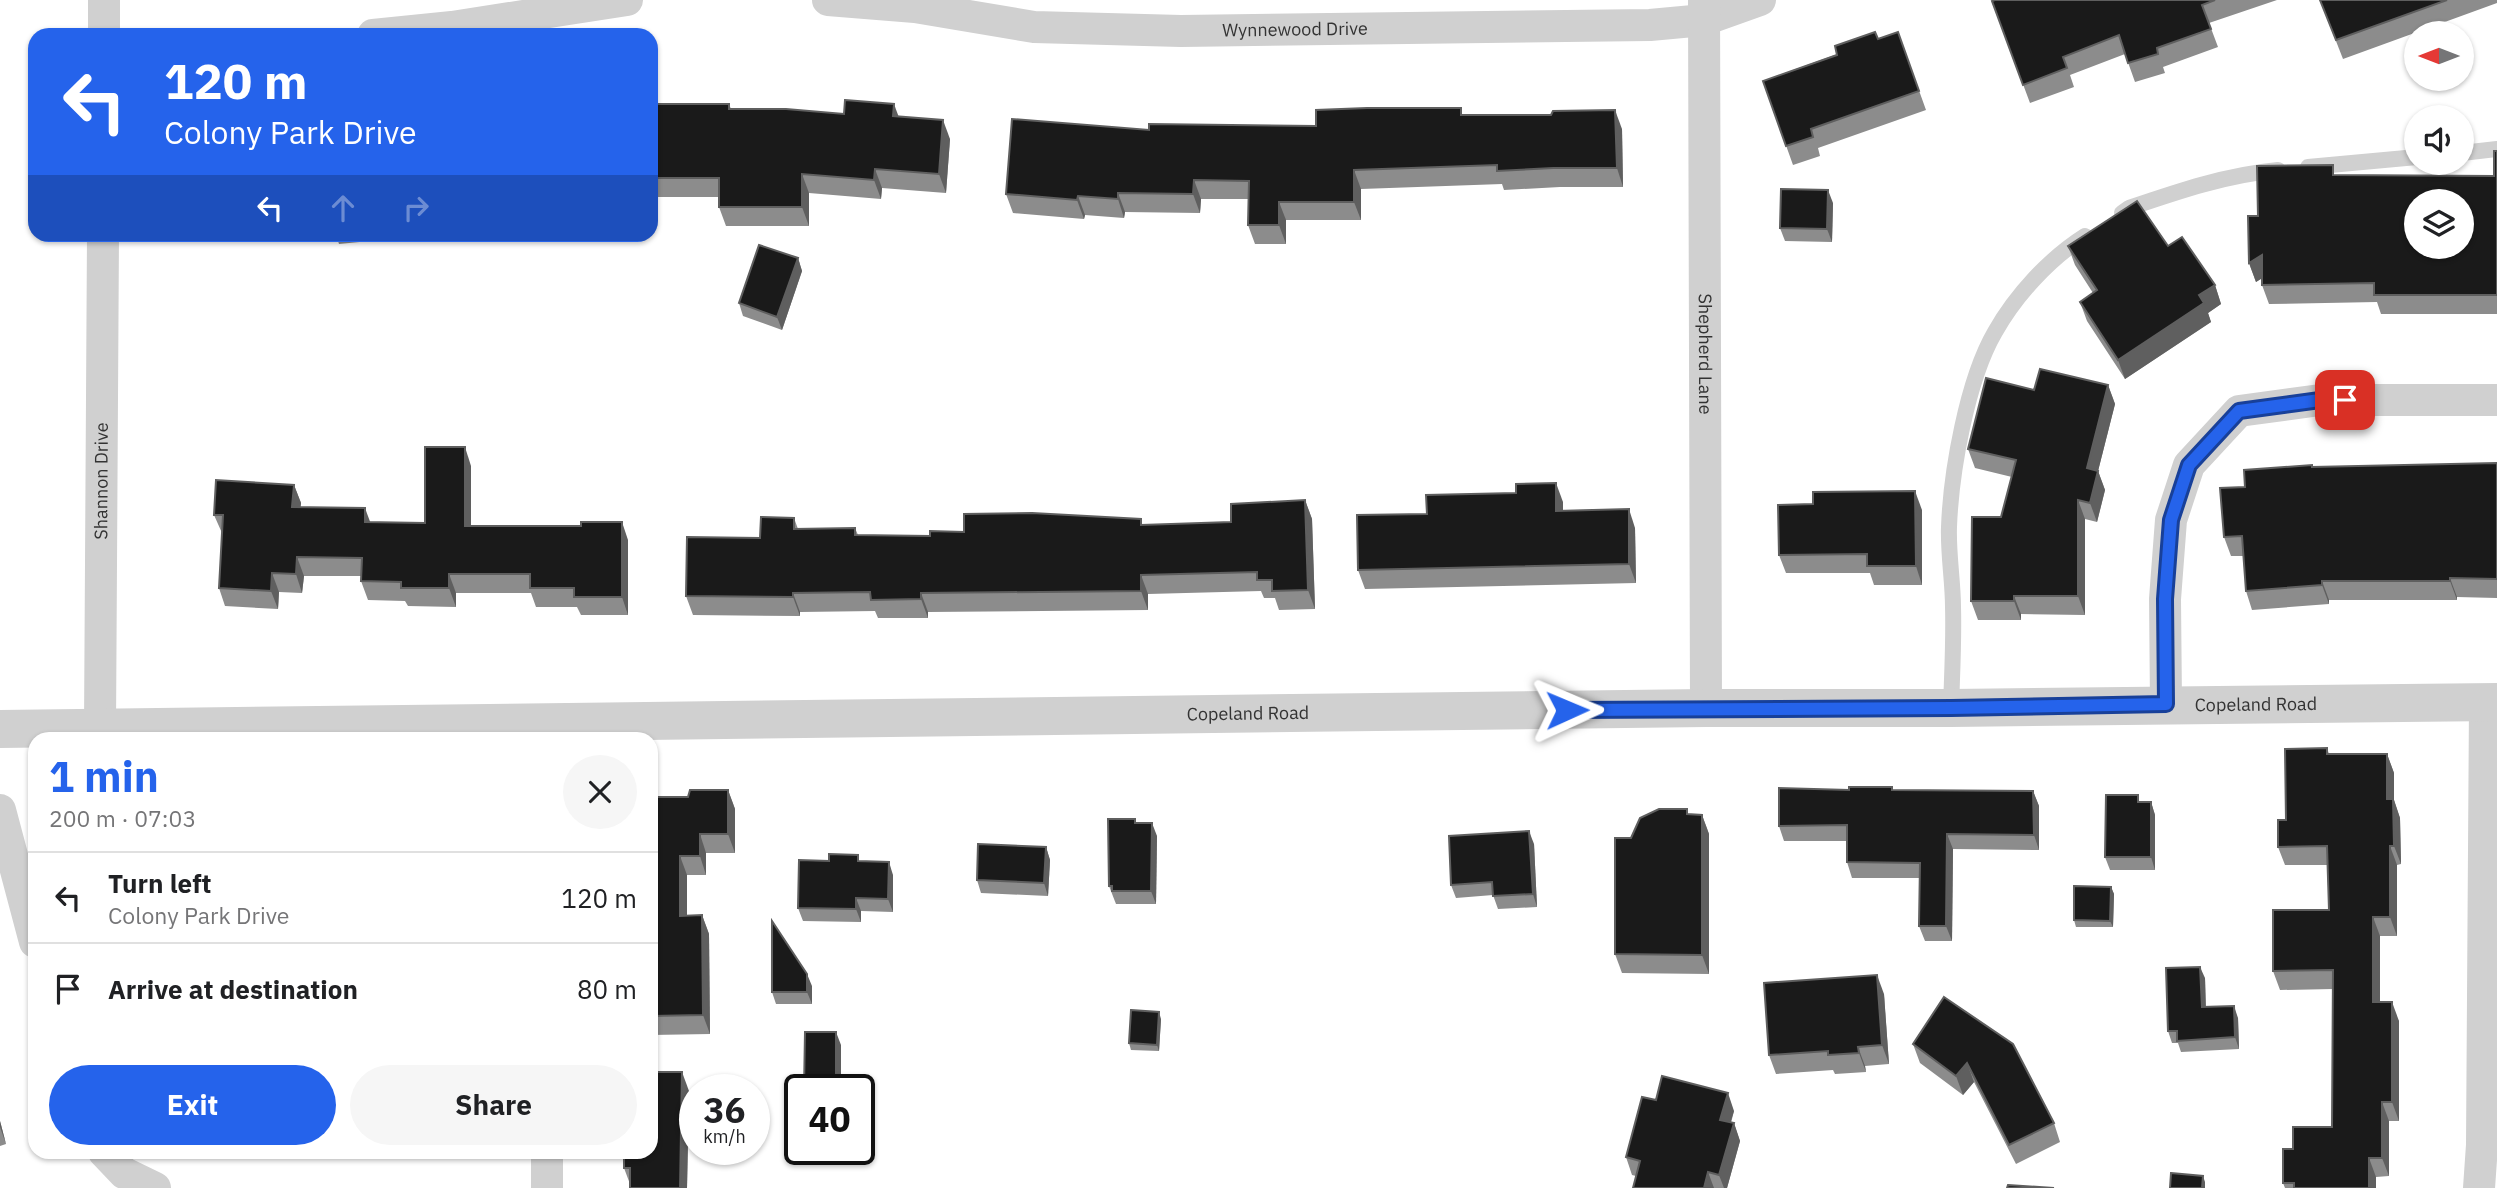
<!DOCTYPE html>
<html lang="en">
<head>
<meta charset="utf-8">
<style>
	:root { --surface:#fff; --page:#f6f6f6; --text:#202124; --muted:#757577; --line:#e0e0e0; --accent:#2563eb }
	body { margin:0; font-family:"IBM Plex Sans",sans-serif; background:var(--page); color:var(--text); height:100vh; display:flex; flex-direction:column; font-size:26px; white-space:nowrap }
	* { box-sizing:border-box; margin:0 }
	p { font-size:23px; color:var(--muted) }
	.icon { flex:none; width:38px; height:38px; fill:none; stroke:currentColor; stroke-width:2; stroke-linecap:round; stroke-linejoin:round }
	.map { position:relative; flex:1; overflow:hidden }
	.panel { position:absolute; left:28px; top:732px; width:630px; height:427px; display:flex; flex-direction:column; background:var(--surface); border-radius:21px; box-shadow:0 2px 5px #0004 }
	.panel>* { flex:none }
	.guide { position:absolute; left:28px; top:28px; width:630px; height:214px; border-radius:21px; box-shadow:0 2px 5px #0004; background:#2563eb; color:#fff; overflow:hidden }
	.needle { width:46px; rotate:270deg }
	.controls { position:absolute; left:2404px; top:21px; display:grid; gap:14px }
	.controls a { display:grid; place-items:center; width:70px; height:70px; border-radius:50%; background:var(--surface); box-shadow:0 2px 5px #0004; font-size:35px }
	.speed { position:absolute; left:679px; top:1074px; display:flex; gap:14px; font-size:35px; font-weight:700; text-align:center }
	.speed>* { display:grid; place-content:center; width:91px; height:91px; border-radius:50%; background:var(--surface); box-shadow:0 2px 5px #0004; line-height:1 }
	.speed small { font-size:18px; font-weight:400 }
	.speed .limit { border:4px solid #111; border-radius:10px; background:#fff; color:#111 }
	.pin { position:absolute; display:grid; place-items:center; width:60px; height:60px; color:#fff; margin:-30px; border-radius:14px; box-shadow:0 4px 10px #0006 }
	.me { position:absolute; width:77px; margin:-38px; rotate:89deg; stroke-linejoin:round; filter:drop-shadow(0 0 5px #0008) }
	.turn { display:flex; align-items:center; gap:24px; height:147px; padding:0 21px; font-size:32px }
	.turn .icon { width:91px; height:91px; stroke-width:2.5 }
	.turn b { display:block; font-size:49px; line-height:60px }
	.lanes { display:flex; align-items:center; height:66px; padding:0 21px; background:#0003; justify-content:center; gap:35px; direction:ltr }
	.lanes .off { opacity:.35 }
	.round { display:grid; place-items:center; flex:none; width:74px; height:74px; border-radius:37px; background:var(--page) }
	.head { display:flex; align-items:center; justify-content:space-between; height:119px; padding:0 21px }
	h1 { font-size:42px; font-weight:700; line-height:52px; color:var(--accent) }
	.action { display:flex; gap:14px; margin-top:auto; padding:14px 21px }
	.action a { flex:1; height:80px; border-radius:42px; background:var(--accent); color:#fff; font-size:28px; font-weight:700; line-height:80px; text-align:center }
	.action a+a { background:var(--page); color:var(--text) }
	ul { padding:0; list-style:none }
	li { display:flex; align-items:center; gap:21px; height:91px; padding:0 21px; border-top:2px solid var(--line) }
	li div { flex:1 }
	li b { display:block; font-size:26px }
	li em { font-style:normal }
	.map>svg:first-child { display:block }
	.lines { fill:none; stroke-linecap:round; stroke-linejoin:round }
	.service { stroke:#d0d0d0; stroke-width:16 }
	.minor { stroke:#d0d0d0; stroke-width:32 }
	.tertiary { stroke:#d0d0d0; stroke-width:38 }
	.wall { fill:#8c8c8c }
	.shaded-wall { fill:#5f5f5f }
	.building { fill:#1a1a1a; stroke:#5f5f5f; stroke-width:2; fill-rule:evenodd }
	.route-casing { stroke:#184099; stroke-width:18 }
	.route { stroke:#2563eb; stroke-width:12 }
	.labels { text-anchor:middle; stroke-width:7; stroke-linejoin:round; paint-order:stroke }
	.street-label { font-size:18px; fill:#333; stroke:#fff }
</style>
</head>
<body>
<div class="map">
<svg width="2497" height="1188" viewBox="0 0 2497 1188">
	<rect width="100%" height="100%" fill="#fff"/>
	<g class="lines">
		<g class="service">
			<path d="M2462 153 2497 149"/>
			<path d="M2308 167 2417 157"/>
			<path d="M2122 213 2129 208C2179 191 2226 175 2278 170"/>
			<path d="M1951 708C1952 675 1954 641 1953 607 1953 581 1948 554 1949 527 1951 472 1967 380 1995 332 2016 295 2049 259 2085 236"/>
		</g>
		<g class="minor">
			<path d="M104 0V35"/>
			<path id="s1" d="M828 0 915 7 1034 27 1181 31 1650 25 1704 20 1760 0"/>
			<path id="s2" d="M1704 0 1706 708"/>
			<path d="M373 35 452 27 627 0"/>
			<path d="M2166 704 2165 599 2171 520 2189 465 2239 411 2320 400H2497"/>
			<path id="s3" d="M100 728 103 234"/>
			<path d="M0 810 35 942"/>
			<path d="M104 1152 124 1173 155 1188"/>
			<path d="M547 1152V1188"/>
			<path d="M2479 1188 2482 1145 2485 702"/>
		</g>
		<path class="tertiary" id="s4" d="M0 729 1706 708H1951L2497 702"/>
	</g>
	<g class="wall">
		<path d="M1995 0H2277L2209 23 2218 47 2163 67 2165 73 2135 82 2125 54 2070 75 2074 87 2030 103 1992 1Z"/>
		<path d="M2320 0H2497V3L2343 59Z"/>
		<path d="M1898 32 1926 110 1818 148 1820 156 1793 165 1763 81Z"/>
		<path d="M651 104H729L731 109 899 117 950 139 946 193 882 188 881 199 809 193V226H726L719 207V197H651Z"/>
		<path d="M1464 115 1622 129 1623 187H1560L1504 190 1502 184 1361 189V220H1286V244H1255L1248 225V199H1201L1200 213 1125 212 1124 218 1085 215 1084 219 1013 213 1006 194 1149 130 1316 126Z"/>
		<path d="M2497 151V314H2381L2377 302 2269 304 2262 285V278L2256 282 2249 263 2258 216 2336 175 2494 176Z"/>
		<path d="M1833 203 1832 242 1785 241 1780 228Z"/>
		<path d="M336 234H441L339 244Z"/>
		<path d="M2068 246 2215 285 2221 304 2208 313 2211 322 2125 379 2087 321 2080 302 2093 293 2075 265Z"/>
		<path d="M798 258 802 271 782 330 743 316 739 303Z"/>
		<path d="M2108 385 2115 404 2098 471 2105 490 2097 522 2085 519V615L2021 614V620H1978L1971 601 2001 517 2012 477 1975 468 1968 449 2034 390Z"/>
		<path d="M2497 463V598L2457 597V600H2329V604L2252 610 2246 591 2243 556H2231L2224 537 2313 467Z"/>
		<path d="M471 466V526L628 540V615H581L577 607H536L531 593H456V607L408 606 405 601 368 600 361 581V576H304L302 593 279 592 278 609 225 606 219 588 222 533 214 515 294 485 301 503 300 507 370 522 425 523Z"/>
		<path d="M1516 493 1563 502V510L1635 528 1636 583 1365 589 1358 570 1427 514Z"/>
		<path d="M1305 500 1312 519 1315 609 1279 610 1275 598H1264L1261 591 1148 594V610L928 612V618H878L875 611 800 612V616L693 615 686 596 760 538 794 518 798 529 855 528 858 535 930 536 964 532 1231 522Z"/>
		<path d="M1813 504 1922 510V585H1874L1870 573H1786L1779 555Z"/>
		<path d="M2327 748 2329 754H2387L2394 773V800L2400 818 2401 864 2397 865V936H2380V1002L2399 1021V1121H2389V1176L2376 1177V1188H2285L2283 1183 2293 1149 2332 1127 2333 989 2280 990 2273 971 2329 910 2327 865H2285L2278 847 2286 820Z"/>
		<path d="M1892 787 1893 790 2033 791 2039 806V850L1953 849 1952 941H1925L1919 926 1920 878H1852L1847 862V841H1784L1779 826 1849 790Z"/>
		<path d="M728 790 735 809V853H706V875H687V915H702L709 934 710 1034 651 1035V797H688Z"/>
		<path d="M2140 802H2151L2155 815V870H2110L2105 857Z"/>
		<path d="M1689 814 1702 815 1709 834V974L1622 973 1615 954 1631 838Z"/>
		<path d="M1136 823 1157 836 1156 904H1116L1109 886Z"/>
		<path d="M1534 844 1537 907 1498 909 1493 895 1456 898 1451 885Z"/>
		<path d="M1046 847 1050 860 1048 896 981 893 977 880Z"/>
		<path d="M860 861 893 875V912L861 911V922L803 921 798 908Z"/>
		<path d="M2111 887 2114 894 2113 927H2076L2074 920Z"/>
		<path d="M2205 978 2206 1007 2238 1018 2239 1049 2181 1052 2178 1043H2172L2168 1031Z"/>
		<path d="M812 986V1004H776L772 992Z"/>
		<path d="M1884 994 1889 1064 1865 1066 1866 1072 1835 1074 1833 1070 1776 1074 1769 1055Z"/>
		<path d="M1944 997 2054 1123 2060 1142 2016 1164 1974 1082 1963 1095 1920 1063 1913 1044Z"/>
		<path d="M1161 1019 1159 1051 1131 1050 1129 1043Z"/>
		<path d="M689 1091 687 1188H630V1184L624 1168Z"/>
		<path d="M1656 1100 1734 1111 1731 1123H1734L1740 1141 1727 1188H1633L1636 1176 1632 1175 1626 1157Z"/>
		<path d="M0 1121 6 1144 0 1146Z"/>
	</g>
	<g class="shaded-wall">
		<path d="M894 104 901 123 893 116Z"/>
		<path d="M1615 110 1622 129 1623 187 1617 168Z"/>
		<path d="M943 120 950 139 946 193 939 174Z"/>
		<path d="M875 169 882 188 881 199 874 180Z"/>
		<path d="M1354 170 1361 189V220L1354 202Z"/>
		<path d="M802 174 809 193V226L802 207Z"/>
		<path d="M1194 180 1201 199 1200 213 1193 194Z"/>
		<path d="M1828 190 1833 203 1832 242 1827 229Z"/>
		<path d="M1118 193 1125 212 1124 218 1118 199Z"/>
		<path d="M1078 196 1085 215 1084 219 1077 200Z"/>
		<path d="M1279 202 1286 220V244L1279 225Z"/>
		<path d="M2262 255 2269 274 2256 282 2249 263Z"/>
		<path d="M798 258 802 271 782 330 777 317Z"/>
		<path d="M2215 285 2221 304 2208 313 2211 322 2125 379 2118 360 2199 295Z"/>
		<path d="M2108 385 2115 404 2094 487 2087 468Z"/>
		<path d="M465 447 471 466V544L465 526Z"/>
		<path d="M2098 471 2105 490 2097 522 2090 503Z"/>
		<path d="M1556 483 1563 502V530L1556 511Z"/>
		<path d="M294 485 301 503 299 526 292 507Z"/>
		<path d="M1915 491 1922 510V585L1916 566Z"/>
		<path d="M1305 500 1312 519 1315 609 1308 590Z"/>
		<path d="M2078 500 2085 519V615L2078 596Z"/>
		<path d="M365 508 372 527 365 522Z"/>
		<path d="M1629 509 1635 528 1636 583 1629 564Z"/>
		<path d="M622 522 628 540V615L622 597Z"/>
		<path d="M297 557 304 576 302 593 296 574Z"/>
		<path d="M272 573 279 592 278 609 271 591Z"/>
		<path d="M449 574 456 593V607L449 588Z"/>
		<path d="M1141 575 1148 594V610L1141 591Z"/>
		<path d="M2450 578 2457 597V600L2450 581Z"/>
		<path d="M2322 581 2329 600V604L2322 585Z"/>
		<path d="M793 593 800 612V616L793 597Z"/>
		<path d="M921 593 928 612V618L921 599Z"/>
		<path d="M2014 596 2021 614V620L2014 601Z"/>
		<path d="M2387 754 2394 773V800L2400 818 2401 864 2394 846 2387 799Z"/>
		<path d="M728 790 735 809V853L728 834Z"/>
		<path d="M2033 791 2039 806V850L2034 835Z"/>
		<path d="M2151 802 2155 815V870L2151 857Z"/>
		<path d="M1702 815 1709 834V974L1702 955Z"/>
		<path d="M1152 823 1157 836 1156 904 1151 891Z"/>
		<path d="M1529 831 1534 844 1537 907 1533 894Z"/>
		<path d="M700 834 706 853V875L700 856Z"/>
		<path d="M1947 834 1953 849 1952 941 1946 926Z"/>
		<path d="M2390 846 2397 865V936L2390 917Z"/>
		<path d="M1046 847 1050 860 1048 896 1044 883Z"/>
		<path d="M680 856 687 875V934L680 916Z"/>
		<path d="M889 862 893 875V912L888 899Z"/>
		<path d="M2111 887 2114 894 2113 927 2110 921Z"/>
		<path d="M856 898 861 911V922L856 909Z"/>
		<path d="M702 915 709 934 710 1034 703 1015Z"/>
		<path d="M2373 917 2380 936V1021L2373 1002Z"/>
		<path d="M2200 967 2205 978 2206 1019 2202 1007Z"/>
		<path d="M807 974 812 986V1004L807 992Z"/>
		<path d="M1877 975 1884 994 1889 1064 1882 1045Z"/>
		<path d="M2392 1002 2399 1021V1121L2392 1102Z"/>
		<path d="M2234 1006 2238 1018 2239 1049 2235 1037Z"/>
		<path d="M1159 1012 1161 1019 1159 1051 1157 1045Z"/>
		<path d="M836 1032 841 1045V1090H836Z"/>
		<path d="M1858 1047 1865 1066 1866 1072 1859 1053Z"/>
		<path d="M1967 1063 1974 1082 1963 1095 1956 1076Z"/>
		<path d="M682 1072 689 1091 687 1188H680Z"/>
		<path d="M1728 1093 1734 1111 1726 1137 1720 1120Z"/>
		<path d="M2382 1102 2389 1121V1176L2382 1158Z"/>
		<path d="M0 1121 6 1144 0 1127Z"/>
		<path d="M1734 1123 1740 1141 1727 1188H1724L1719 1175Z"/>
		<path d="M2369 1158 2376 1177V1188H2369Z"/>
		<path d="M1708 1172 1714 1188H1704Z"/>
		<path d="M2203 1176 2205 1182V1188H2202Z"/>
	</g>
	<g class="building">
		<path d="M1995 0H2215L2202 5 2211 29 2157 48 2158 54 2128 63 2119 35 2063 57 2067 68 2023 85 1992 1Z"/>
		<path d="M2320 0H2447L2336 40Z"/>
		<path d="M1875 32 1878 39 1898 32 1919 91 1811 129 1813 137 1786 146 1763 81 1837 55 1835 46Z"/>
		<path d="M845 100 894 104 893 116 943 120 939 174 875 169 874 180 802 174V207H719V178H651V104H729V109H786L844 114Z"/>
		<path d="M1367 108H1461V115H1551L1553 111 1615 110 1617 168H1553L1497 171V165L1354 170V202H1279V225H1248L1249 181 1194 180 1193 194 1118 193V199L1078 196 1077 200 1006 194 1012 119 1149 130V124L1316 126V110Z"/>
		<path d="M2494 151H2497V295H2374V283L2262 285V255L2249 263 2248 216H2258L2257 166 2333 165V175L2494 176ZM2417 201H2462V247H2417Z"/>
		<path d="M1781 189 1828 190 1827 229 1780 228Z"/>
		<path d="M2137 201 2168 246 2182 237 2215 285 2199 295 2204 303 2118 360 2080 302 2097 290 2068 246Z"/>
		<path d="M759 245 798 258 777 317 739 303Z"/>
		<path d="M2040 369 2108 385 2087 468 2098 471 2090 503 2078 500V596H2014V601H1971L1972 517H2001L2016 460 1968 449 1986 378 2034 390Z"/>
		<path d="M425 447H465V526H581V522H622V597H574V588H530V574H449V588H401V582L361 581 362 558 297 557 296 574 272 573 271 591 219 588 223 515H214L216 480 294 485 292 507 365 508V522L425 523Z"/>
		<path d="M2497 463V579L2450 578V581H2322V585L2246 591 2242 536 2224 537 2220 488 2245 487 2244 470 2312 465V467Z"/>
		<path d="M1556 483V511L1629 509V564L1358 570 1357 515 1427 514 1426 495 1516 493V484Z"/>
		<path d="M1915 491 1916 566H1867V554L1779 555 1778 505 1813 504V492Z"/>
		<path d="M1305 500 1308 590 1272 591V580H1257V572L1141 575V591L921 593V599L871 600 870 592 793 593V597L686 596 687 537 760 538 761 517 794 518V529L855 528V535L930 536V531L964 532V514L1032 513 1141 519V525L1231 522V504Z"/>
		<path d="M2327 748V754H2387V799H2393L2394 846H2390V917H2373V1002H2392V1102H2382V1158H2369V1188H2294V1183H2283V1149H2293V1127H2332L2333 970 2273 971V910H2329L2327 846 2278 847V820H2286L2285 749Z"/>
		<path d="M1849 787H1892V790L2033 791 2034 835 1947 834 1946 926H1919L1920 863 1847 862V825L1779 826V788L1849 790Z"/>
		<path d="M690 790H728V834H700V856H680V916L702 915 703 1015 651 1016V797H688Z"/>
		<path d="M2106 795H2138V802H2151V857H2105Z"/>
		<path d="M1659 809H1687V814L1702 815V955L1615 954V838H1631L1640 818Z"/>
		<path d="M1108 819H1135V823H1152L1151 891H1112V886H1109Z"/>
		<path d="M1529 831 1533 894 1493 896 1492 882 1451 885 1449 836Z"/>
		<path d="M978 844 1046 847 1044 883 977 880Z"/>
		<path d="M829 854 858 855V861L889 862 888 899 856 898V909L798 908 799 860 829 861Z"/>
		<path d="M2074 886 2111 887 2110 921 2074 920Z"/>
		<path d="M772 921 807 974V992H772Z"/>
		<path d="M2200 967 2202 1007 2234 1006 2235 1037 2177 1041V1031H2168L2166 968Z"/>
		<path d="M1877 975 1882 1045 1858 1047 1859 1053 1828 1055V1051L1769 1055 1764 983Z"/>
		<path d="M1944 997 2013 1044 2054 1123 2009 1145 1967 1063 1956 1076 1913 1044Z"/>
		<path d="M1131 1010 1159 1012 1157 1045 1129 1043Z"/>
		<path d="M805 1032H836V1090H804Z"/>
		<path d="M651 1072H682L680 1188H630V1168H624V1152H651Z"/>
		<path d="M1662 1076 1728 1093 1720 1120 1734 1123 1719 1175 1708 1172 1704 1188H1633L1640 1161 1626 1157 1642 1097 1656 1100Z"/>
		<path d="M2171 1173 2203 1176 2202 1188H2170Z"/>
		<path d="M2008 1185 2054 1188H2007Z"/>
	</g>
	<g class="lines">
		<g class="route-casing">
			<path id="route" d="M1567 710 1951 708 2166 704 2165 599 2171 520 2189 465 2239 411 2320 400H2345"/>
		</g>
		<use href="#route" class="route"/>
	</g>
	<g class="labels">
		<g class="street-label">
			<text dy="6" stroke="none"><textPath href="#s1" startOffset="469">Wynnewood Drive</textPath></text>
			<text dy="6" stroke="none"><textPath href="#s2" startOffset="354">Shepherd Lane</textPath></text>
			<text dy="6" stroke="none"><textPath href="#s3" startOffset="247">Shannon Drive</textPath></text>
			<text dy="6" stroke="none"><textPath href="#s4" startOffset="2256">Copeland Road</textPath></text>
			<text dy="6" stroke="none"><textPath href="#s4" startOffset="1248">Copeland Road</textPath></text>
		</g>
	</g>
</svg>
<div class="controls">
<a><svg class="needle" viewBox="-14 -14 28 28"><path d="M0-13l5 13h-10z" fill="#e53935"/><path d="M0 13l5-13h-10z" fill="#757577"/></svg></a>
<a><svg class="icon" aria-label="sound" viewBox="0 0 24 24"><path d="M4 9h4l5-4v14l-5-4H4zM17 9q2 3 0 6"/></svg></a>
<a><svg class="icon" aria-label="layers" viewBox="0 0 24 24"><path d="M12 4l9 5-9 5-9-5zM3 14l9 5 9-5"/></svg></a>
</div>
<div class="speed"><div>36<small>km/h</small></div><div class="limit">40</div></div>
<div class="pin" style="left:2345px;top:400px;background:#d93025"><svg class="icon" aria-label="arrive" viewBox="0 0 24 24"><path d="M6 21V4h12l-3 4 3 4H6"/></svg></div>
<svg class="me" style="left:1567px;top:710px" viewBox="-20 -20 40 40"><path d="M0-17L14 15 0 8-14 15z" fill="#2563eb" stroke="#fff" stroke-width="4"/></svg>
<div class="guide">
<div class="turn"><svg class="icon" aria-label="left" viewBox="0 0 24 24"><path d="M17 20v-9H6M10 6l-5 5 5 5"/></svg><div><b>120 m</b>Colony Park Drive</div></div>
<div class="lanes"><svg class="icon" aria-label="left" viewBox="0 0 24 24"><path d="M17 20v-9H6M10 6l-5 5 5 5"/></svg><svg class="icon off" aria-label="ahead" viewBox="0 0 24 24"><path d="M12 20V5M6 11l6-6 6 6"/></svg><svg class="icon off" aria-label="right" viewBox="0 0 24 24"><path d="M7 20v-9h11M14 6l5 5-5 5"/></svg></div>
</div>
<section class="panel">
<div class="head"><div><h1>1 min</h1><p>200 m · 07:03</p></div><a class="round"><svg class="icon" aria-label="close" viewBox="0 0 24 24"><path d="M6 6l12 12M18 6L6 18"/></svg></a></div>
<ul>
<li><svg class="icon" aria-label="left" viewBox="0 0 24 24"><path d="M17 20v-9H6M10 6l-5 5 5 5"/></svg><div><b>Turn left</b><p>Colony Park Drive</p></div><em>120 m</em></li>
<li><svg class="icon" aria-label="arrive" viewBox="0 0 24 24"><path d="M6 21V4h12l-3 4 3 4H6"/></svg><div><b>Arrive at destination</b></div><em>80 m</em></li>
</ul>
<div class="action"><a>Exit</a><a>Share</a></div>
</section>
</div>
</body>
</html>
